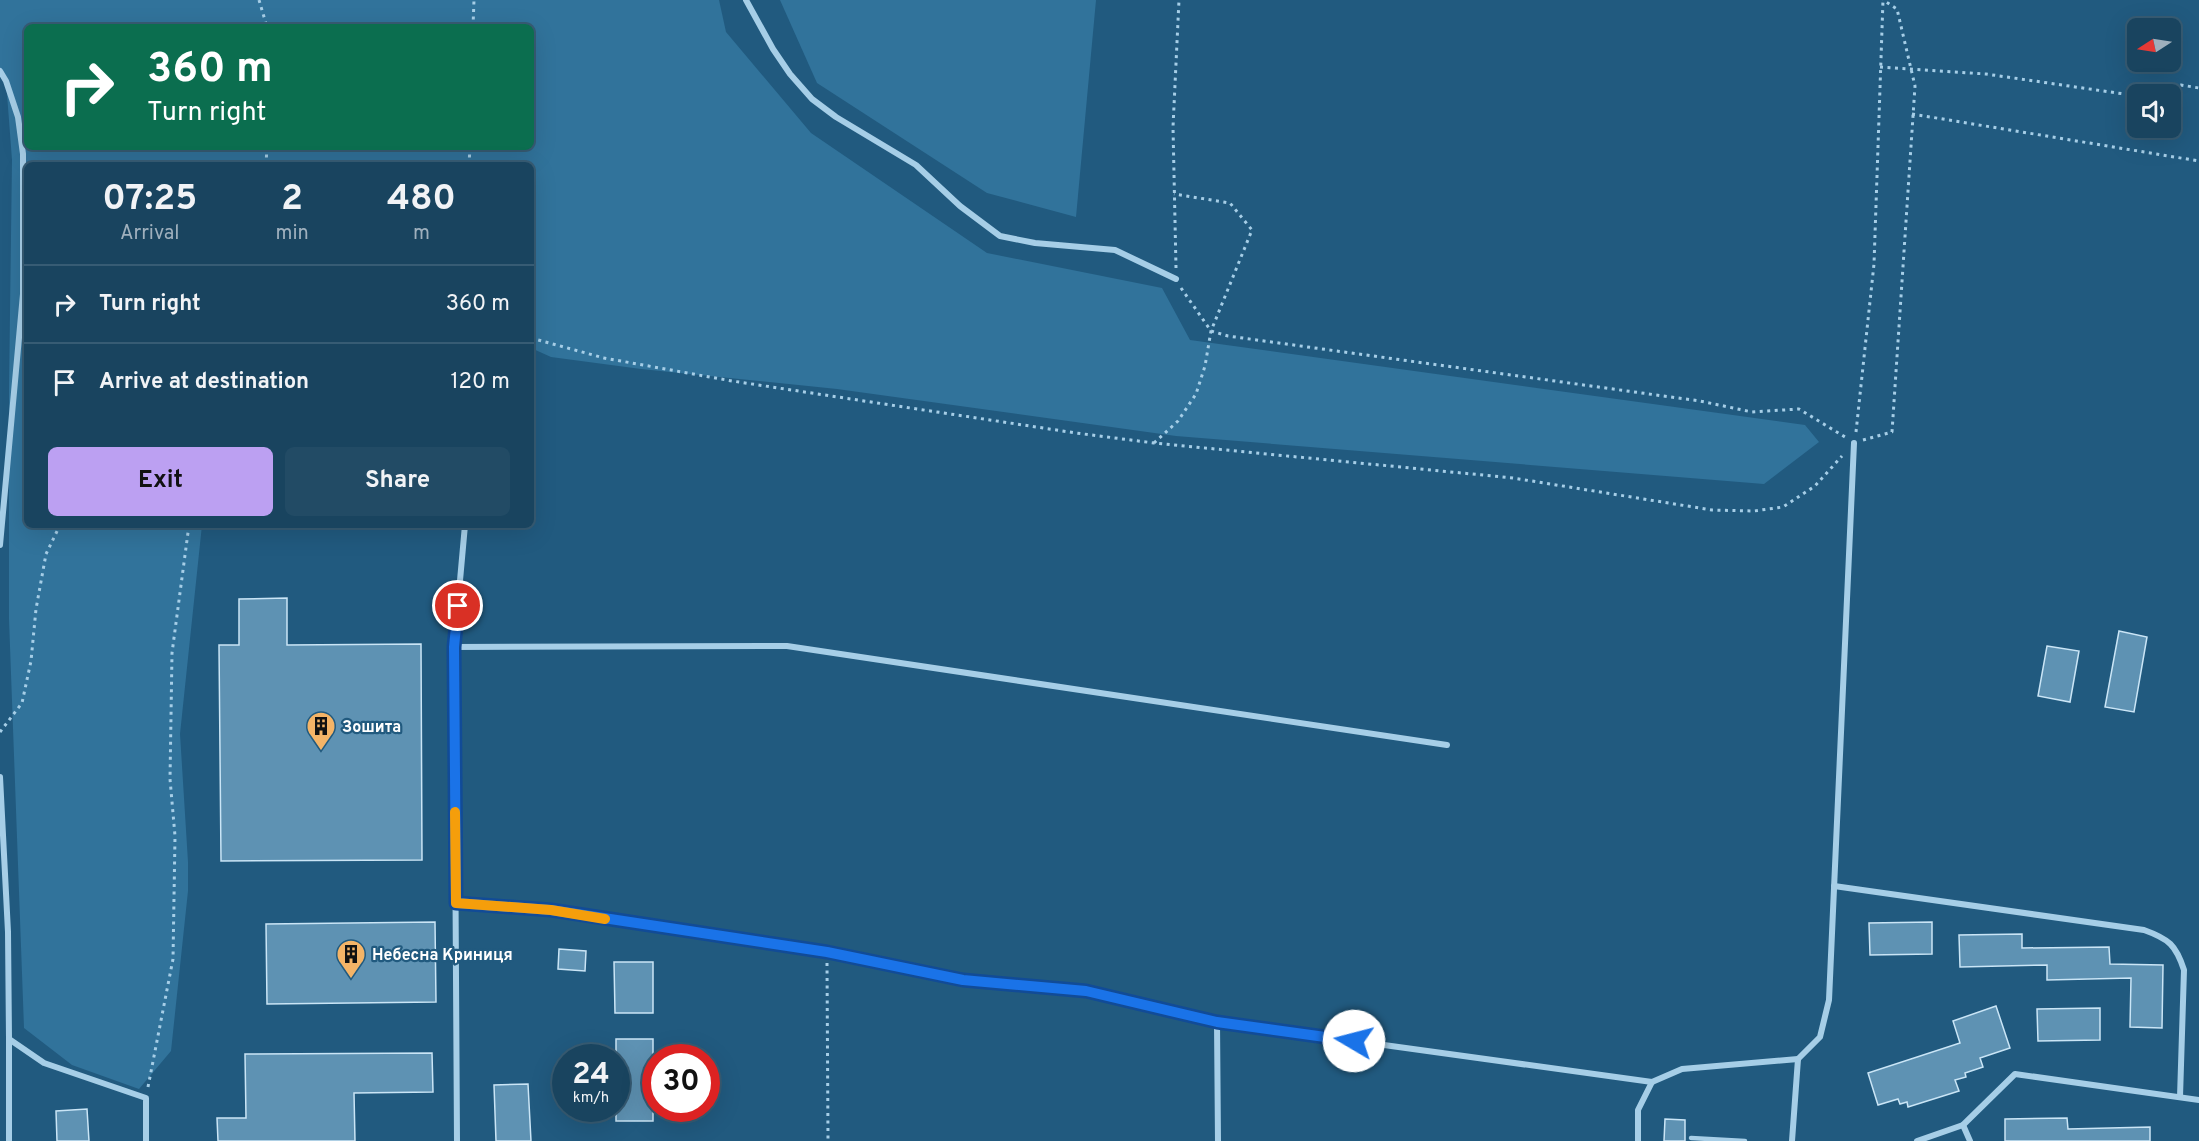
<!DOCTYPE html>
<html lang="en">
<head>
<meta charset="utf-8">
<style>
	:root { --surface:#19445f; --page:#224b65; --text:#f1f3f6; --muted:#9fb0bd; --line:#375c74; --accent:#bca0f2 }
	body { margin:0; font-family:Overpass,sans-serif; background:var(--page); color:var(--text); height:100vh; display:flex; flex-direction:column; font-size:22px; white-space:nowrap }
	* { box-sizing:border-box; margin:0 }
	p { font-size:20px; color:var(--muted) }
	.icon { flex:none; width:33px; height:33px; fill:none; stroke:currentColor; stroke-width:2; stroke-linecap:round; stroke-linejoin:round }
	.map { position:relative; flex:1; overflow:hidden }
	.sheet { position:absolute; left:24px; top:162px; width:510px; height:366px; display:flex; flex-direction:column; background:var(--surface); border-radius:9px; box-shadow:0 6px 24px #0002,0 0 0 2px var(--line) }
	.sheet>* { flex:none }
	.guide { position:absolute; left:24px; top:24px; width:510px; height:126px; border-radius:9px; box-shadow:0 6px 24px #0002,0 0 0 2px var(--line); background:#0b6e4f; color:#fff; overflow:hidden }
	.needle { width:39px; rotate:258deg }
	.fabs { position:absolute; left:2127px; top:18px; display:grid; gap:12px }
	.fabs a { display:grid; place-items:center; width:54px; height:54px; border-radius:9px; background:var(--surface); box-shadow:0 6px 24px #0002,0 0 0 2px var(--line); font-size:30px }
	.speed { position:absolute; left:552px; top:1044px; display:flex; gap:12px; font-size:30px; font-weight:700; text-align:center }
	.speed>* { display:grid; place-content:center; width:78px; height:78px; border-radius:50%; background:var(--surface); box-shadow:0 6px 24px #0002,0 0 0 2px var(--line); line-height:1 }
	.speed small { font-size:15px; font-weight:400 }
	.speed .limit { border:9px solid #d22; background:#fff; color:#111 }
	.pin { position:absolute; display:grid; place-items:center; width:51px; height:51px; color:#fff; margin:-26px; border:3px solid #fff; border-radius:50%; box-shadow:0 2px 6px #0007 }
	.me { position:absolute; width:66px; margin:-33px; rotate:278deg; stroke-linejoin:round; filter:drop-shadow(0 0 4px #0008) }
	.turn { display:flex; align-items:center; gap:21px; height:126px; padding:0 24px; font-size:27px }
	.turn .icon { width:78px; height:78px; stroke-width:2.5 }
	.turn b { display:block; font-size:42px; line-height:51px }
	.eta { display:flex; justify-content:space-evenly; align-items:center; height:102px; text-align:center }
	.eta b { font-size:36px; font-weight:700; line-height:42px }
	.action { display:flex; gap:12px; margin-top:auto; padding:12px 24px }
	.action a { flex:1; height:69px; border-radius:9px; background:var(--accent); color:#111; font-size:24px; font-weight:700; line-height:69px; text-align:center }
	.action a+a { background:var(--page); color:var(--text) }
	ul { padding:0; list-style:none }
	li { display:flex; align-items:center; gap:18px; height:78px; padding:0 24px; border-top:2px solid var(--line) }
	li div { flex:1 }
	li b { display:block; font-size:22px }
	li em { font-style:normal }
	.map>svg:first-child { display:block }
	.green { fill:#31739b; fill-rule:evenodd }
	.building { fill:#5e92b3; stroke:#cae5f6; stroke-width:1.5 }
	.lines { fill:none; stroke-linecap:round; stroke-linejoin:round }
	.path { stroke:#a6cee7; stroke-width:3; stroke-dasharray:3 4.5; stroke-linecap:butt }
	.service { stroke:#a6cee7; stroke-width:4.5 }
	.minor { stroke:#a6cee7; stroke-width:6 }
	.route-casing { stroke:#114b97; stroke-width:15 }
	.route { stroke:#1a73e8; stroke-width:10 }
	.slow { stroke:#f59e0b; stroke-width:10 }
	.labels { text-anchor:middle; stroke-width:4.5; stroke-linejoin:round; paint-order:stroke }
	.poi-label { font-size:16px; font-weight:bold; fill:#fff; stroke:#215a7f; text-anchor:start }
</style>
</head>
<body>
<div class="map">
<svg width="2199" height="1141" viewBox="0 0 2199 1141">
	<rect width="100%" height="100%" fill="#215a7f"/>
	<g class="green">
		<path d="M0 0H719L726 32 811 133 987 253 1162 288 1190 340 1805 425 1819 442 1764 484 1176 436 837 389 641 369 551 357 531 348V165H27V525H202L180 734 188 862V891L171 1051 139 1089 72 1065 24 1028 9 619V390L12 160 6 81 0 68ZM27 27H531V147H27Z"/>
		<path d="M780 0H1096L1076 217 987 193 817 83Z"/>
	</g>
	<g class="building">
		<path d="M287 598V645L421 644 422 860 221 861 219 645H239V599Z"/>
		<path d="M2119 631 2147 637 2134 712 2105 707Z"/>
		<path d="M2047 646 2079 651 2070 702 2038 696Z"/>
		<path d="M435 922 436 1002 267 1004 266 924Z"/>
		<path d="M1932 922V954L1870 955 1869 923Z"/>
		<path d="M2022 934V948L2109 947 2110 964 2163 965 2162 1028 2130 1027 2131 978 2047 980V965L1960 967 1959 935Z"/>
		<path d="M559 949 586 951 585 971 558 969Z"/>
		<path d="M614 962H653V1013H615Z"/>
		<path d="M1996 1006 2010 1048 1980 1058 1983 1067 1965 1073 1966 1077 1955 1080 1959 1091 1908 1107 1907 1102 1900 1104 1898 1099 1878 1105 1868 1073 1960 1043 1953 1021Z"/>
		<path d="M2100 1008V1040L2038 1041 2037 1009Z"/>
		<rect x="616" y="1039" width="37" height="82"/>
		<path d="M432 1053 433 1092 354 1093 355 1141H218L217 1118H246L245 1054Z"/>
		<path d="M528 1084 531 1141H496L494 1085Z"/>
		<path d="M87 1109 89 1141H57L56 1111Z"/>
		<path d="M2067 1118 2068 1129 2150 1127V1141H2005V1119Z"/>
		<path d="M1665 1119 1685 1120V1141H1664Z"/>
	</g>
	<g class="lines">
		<g class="path">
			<path d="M259 0 267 27"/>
			<path d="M473 27 474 0"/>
			<path d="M1880 67 1986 74 2138 96"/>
			<path d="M2144 94 2181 85 2199 88"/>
			<path d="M1912 114 2199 161"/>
			<path d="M266 165 267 147"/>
			<path d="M469 165 470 147"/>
			<path d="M1176 268 1173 127 1179 0"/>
			<path d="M1181 288 1211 331 1228 336 1700 401 1752 412 1799 409 1845 437"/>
			<path d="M531 338 604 358 732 381 1076 433 1154 443 1513 478 1712 510 1754 511 1783 507 1815 486 1842 456"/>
			<path d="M1856 432 1874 264 1883 0"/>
			<path d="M1863 440 1892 432 1915 86 1897 9 1883 0"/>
			<path d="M1154 443 1178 421 1196 394 1205 366 1211 331 1252 230 1230 203 1174 194"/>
			<path d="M0 732 22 703 31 661 36 609 46 554 60 525"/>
			<path d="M827 963 828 1141"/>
			<path d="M148 1087 173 959 175 836 170 779 172 653 189 525"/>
		</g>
		<path class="service" d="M1691 1138 1745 1141"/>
		<g class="minor">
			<path d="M746 0 773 49 790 74 812 99 836 117 916 165 960 206 1000 236 1035 243 1115 250 1176 279"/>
			<path d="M0 71 6 81 18 117 23 154V294L0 545"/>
			<path d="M454 647 787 646 1447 745"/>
			<path d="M0 777 8 932 9 1039 44 1063 146 1098V1141"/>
			<path d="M1834 886 2144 930C2169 939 2176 945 2184 970L2180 1097"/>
			<path d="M455 903 551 910 827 952 963 980 1086 991 1217 1022 1652 1082"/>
			<path d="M1217 1022 1218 1141"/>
			<path d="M9 1039V1141"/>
			<path d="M1963 1125 1970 1141"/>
			<path d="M457 1141 454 647 465 525"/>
			<path d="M1638 1141V1110L1652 1082 1682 1069 1798 1059"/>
			<path d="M1792 1141 1798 1059 1820 1037 1829 1000 1854 443"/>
			<path d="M1917 1141 1963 1125 2015 1074 2199 1100"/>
		</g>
	</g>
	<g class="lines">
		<g class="route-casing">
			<path id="route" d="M458 606 454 647 456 903 551 910 827 952 963 980 1086 991 1217 1022 1354 1041"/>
		</g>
		<use href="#route" class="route"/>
		<path class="slow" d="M455 812 456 903 551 910 605 919"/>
	</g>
	<defs>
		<g id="building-pin" transform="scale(1.5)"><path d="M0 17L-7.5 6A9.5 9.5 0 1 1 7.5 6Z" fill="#f4b467" stroke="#215a7f"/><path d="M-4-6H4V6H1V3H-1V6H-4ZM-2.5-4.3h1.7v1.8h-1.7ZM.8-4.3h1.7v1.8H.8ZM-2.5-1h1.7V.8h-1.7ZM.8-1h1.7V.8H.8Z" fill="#111"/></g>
	</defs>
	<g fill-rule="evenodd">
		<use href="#building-pin" x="321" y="726"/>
		<use href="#building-pin" x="351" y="954"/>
	</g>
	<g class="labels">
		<g class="poi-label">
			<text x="342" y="732">Зошита</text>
			<text x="372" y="960">Небесна Криниця</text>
		</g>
	</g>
</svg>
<div class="fabs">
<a><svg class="needle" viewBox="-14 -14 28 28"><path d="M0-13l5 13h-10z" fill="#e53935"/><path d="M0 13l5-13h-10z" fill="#9fb0bd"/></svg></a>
<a><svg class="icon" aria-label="sound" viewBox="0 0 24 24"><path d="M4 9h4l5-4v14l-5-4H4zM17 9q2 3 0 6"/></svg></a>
</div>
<div class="speed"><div>24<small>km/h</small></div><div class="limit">30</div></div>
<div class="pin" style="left:458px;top:606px;background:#d93025"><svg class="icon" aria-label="arrive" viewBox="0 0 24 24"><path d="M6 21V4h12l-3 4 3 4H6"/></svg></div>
<svg class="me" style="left:1354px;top:1041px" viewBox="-20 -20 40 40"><circle r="19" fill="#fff"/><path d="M0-13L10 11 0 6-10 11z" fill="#1a73e8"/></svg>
<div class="guide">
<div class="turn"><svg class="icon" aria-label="right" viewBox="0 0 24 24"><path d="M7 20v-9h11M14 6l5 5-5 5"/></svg><div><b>360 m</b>Turn right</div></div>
</div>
<section class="sheet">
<div class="eta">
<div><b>07:25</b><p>Arrival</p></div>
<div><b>2</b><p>min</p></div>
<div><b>480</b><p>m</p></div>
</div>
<ul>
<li><svg class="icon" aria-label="right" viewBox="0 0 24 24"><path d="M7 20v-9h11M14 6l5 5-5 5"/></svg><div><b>Turn right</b></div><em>360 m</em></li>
<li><svg class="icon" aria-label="arrive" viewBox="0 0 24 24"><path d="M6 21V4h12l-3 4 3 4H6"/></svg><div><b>Arrive at destination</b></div><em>120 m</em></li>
</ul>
<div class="action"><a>Exit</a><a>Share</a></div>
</section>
</div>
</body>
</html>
